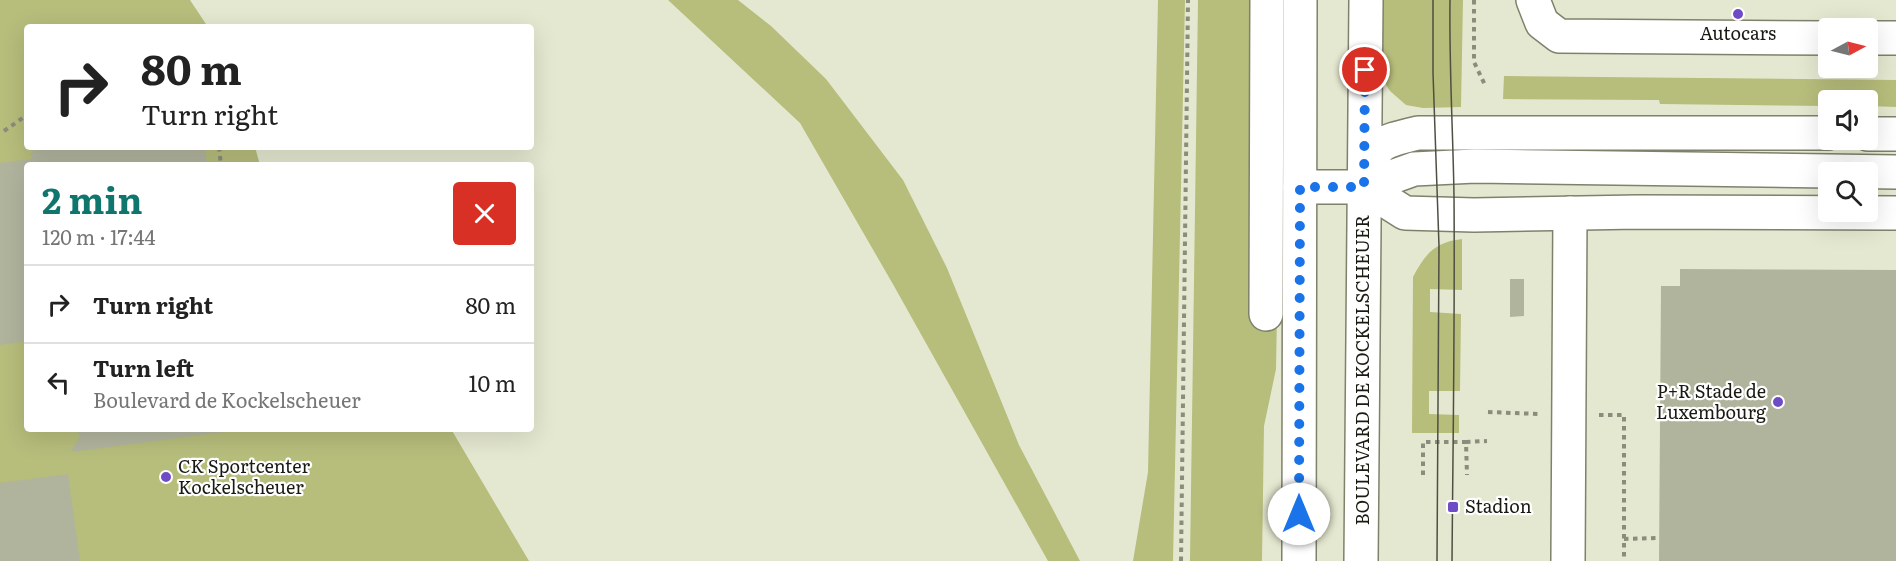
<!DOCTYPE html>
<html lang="en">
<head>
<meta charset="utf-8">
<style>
	:root { --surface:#fff; --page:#f2f2f2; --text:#222; --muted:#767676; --line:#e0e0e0; --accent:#0f766e }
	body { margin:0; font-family:Literata,serif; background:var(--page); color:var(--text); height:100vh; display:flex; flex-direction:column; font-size:22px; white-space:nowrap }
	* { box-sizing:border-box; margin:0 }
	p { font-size:20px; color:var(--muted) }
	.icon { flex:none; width:33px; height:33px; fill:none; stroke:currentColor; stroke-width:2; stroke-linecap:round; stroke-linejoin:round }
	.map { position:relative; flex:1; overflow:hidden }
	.panel { position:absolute; left:24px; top:162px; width:510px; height:270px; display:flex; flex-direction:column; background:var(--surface); border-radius:6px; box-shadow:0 6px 24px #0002 }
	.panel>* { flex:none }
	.banner { position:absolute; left:24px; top:24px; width:510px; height:126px; border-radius:6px; box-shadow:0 6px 24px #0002; background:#fff; color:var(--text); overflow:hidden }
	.needle { width:39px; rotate:83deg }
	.controls { position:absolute; left:1818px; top:18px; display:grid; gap:12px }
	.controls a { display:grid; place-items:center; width:60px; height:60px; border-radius:6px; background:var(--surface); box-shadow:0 6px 24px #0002; font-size:30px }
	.pin { position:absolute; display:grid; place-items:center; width:51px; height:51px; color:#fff; margin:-26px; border:3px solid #fff; border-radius:50%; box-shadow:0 2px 6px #0007 }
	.me { position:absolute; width:66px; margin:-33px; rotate:0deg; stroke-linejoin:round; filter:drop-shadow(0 0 4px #0008) }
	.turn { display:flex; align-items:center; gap:21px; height:126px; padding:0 18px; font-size:27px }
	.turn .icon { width:78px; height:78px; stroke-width:2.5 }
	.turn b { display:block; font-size:42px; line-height:51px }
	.round { display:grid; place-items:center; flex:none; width:63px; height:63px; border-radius:6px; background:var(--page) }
	.headline { display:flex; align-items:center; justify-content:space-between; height:102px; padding:0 18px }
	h1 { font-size:36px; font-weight:700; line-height:45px; color:var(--accent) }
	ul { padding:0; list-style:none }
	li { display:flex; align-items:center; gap:18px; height:78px; padding:0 18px; border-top:2px solid var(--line) }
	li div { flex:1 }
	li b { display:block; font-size:22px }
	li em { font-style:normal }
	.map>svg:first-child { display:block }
	.green { fill:#b7bd7b }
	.building { fill:#b1b49d }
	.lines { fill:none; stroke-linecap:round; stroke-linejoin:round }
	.minor-casing { stroke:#7f816b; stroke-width:36 }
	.major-casing { stroke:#7f816b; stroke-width:36 }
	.path { stroke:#8a8c7c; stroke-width:4; stroke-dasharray:4.5 4.5; stroke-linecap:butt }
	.minor { stroke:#fff; stroke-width:33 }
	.major { stroke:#fff; stroke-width:33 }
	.tram { stroke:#4e4f43; stroke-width:1.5 }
	.route { stroke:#1a73e8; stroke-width:10; stroke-dasharray:0 18 }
	.poi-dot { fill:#6f4cc5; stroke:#fff; stroke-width:2 }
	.labels { text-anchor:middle; stroke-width:4.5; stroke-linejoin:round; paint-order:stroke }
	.poi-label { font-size:18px; fill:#191a12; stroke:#fff; text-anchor:start }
	.street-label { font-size:18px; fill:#191a12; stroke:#fff }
</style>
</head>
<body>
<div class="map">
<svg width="1896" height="561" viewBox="0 0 1896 561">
	<rect width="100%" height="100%" fill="#e5e8d0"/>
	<g class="green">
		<path d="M0 0H190L208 27H27V147H255L260 165H27V429H451L529 561H0Z"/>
		<path d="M668 0H738L771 26 826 79 903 180 947 268 1019 445 1080 561H1048L894 286 800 123Z"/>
		<path d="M1158 0H1185L1173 561H1133L1148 472Z"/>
		<path d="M1198 0H1261L1277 315 1276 369 1264 426 1262 561H1190Z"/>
		<path d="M1377 0H1463L1461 107 1423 108 1406 105 1390 91 1379 74Z"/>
		<path d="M1504 76 1896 80V107L1868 106V100H1828V106L1660 104 1659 100 1503 99Z"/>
		<path d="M1462 239V290L1430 289V312L1461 314 1460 391H1429V414L1459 415V433H1412L1413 277C1425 254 1435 242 1462 239Z"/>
	</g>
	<g class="building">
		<path d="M35 147H205L207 165H27V341L0 345V163L32 159 31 154Z"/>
		<path d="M1680 269 1896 270V561H1659L1661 286H1680Z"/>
		<path d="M1510 279H1524V316L1510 317Z"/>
		<path d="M75 429H239V430L71 452 80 436Z"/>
		<path d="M68 474 80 561H0V483Z"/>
	</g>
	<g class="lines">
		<g class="minor-casing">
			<g id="minor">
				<path d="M1533 0 1542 23 1559 36 1828 38"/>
				<path d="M1868 38H1896"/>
				<path d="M1868 134H1896"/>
				<path d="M1365 185C1376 143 1375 143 1418 133H1828"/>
				<path d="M1300 187H1364L1414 169 1475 166 1896 172"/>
				<path d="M1364 187 1405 213 1474 215 1638 212 1896 213"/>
				<path d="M1266 314 1267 0"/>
				<path d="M1568 561 1570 213"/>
			</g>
		</g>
		<g class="major-casing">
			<g id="major">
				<path d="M1299 561 1300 0"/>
				<path d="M1361 561 1366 0"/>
			</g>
		</g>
		<g class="path">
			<path d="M1474 0V62L1485 85"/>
			<path d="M4 131 27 115"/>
			<path d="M219 147 221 165"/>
			<path d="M1488 412 1538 414"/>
			<path d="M1599 415H1624V561"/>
			<path d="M1466 442 1487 441"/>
			<path d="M1423 475V442H1466L1467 475"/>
			<path d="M1624 539 1659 538"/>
			<path d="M1181 561 1188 0"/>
		</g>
		<use href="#minor" class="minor"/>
		<use href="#major" class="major"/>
		<g class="tram">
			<path d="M1433 0V73L1439 246 1437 561"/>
			<path d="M1450 0C1449 65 1453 131 1454 196 1455 318 1453 439 1452 561"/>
		</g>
	</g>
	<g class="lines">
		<path class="route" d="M1299 514 1300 187H1364L1365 70"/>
	</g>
	<g class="poi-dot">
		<circle cx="1738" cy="14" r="6"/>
		<circle cx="1778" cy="402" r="6"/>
		<circle cx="166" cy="477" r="6"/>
		<rect x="1447" y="501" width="12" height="12" rx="3"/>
	</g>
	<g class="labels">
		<g class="poi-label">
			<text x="1738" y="40" text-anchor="middle">Autocars</text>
			<text x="1766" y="398" text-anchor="end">P+R Stade de<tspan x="1766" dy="21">Luxembourg</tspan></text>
			<text x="178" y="473">CK Sportcenter<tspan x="178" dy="21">Kockelscheuer</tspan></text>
			<text x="1465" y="513">Stadion</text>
		</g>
		<g class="street-label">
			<text transform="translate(1363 370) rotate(-90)" y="6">BOULEVARD DE KOCKELSCHEUER</text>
		</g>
	</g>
</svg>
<div class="controls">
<a><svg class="needle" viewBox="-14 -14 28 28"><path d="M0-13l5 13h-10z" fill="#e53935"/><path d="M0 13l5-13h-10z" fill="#767676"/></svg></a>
<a><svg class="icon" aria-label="sound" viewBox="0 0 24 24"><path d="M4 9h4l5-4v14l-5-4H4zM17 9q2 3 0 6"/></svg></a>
<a><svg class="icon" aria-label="search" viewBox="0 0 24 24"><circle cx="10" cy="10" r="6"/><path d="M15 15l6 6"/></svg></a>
</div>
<div class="pin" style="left:1365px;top:70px;background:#d93025"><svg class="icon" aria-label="arrive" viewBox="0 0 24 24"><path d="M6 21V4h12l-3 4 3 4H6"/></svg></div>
<svg class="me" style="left:1299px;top:514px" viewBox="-20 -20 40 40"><circle r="19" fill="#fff"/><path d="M0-13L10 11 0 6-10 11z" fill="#1a73e8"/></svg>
<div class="banner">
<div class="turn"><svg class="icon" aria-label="right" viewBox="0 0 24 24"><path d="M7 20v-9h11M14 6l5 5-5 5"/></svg><div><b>80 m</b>Turn right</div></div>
</div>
<section class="panel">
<div class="headline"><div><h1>2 min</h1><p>120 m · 17:44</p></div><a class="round" style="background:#d93025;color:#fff"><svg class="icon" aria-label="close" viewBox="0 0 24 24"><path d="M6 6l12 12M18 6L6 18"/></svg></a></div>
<ul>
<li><svg class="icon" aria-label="right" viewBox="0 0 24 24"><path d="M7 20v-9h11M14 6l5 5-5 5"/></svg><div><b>Turn right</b></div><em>80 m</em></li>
<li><svg class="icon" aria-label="left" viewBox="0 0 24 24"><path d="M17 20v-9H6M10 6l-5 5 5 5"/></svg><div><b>Turn left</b><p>Boulevard de Kockelscheuer</p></div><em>10 m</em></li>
</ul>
</section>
</div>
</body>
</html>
